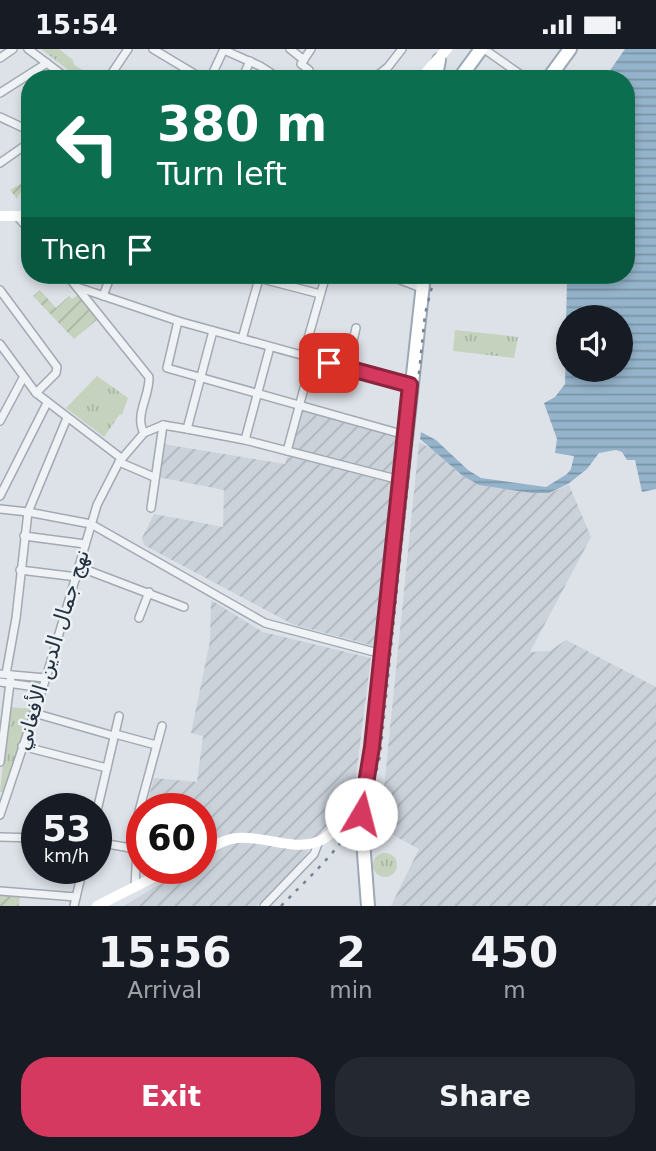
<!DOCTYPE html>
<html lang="en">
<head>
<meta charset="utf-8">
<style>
	:root { --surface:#171b24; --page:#242831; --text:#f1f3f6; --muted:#9ea1a6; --accent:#d6395f }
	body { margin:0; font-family:"DejaVu Sans",Vazirmatn,sans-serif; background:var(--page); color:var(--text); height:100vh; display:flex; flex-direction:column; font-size:26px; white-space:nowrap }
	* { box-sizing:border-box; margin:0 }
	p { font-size:23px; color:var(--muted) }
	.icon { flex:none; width:38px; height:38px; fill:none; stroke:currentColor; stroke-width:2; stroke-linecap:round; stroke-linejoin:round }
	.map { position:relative; height:857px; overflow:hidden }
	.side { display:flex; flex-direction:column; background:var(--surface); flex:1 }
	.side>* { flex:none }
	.banner { position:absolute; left:21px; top:21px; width:614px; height:214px; border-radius:28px; box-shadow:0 4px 10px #0003; background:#0b6e4f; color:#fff; overflow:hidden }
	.buttons { position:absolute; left:556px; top:256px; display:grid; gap:14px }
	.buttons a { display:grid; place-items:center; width:77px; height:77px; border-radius:50%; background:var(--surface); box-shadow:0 4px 10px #0003; font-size:35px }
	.speed { position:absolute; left:21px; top:744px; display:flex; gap:14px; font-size:35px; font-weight:700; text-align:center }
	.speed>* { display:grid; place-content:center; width:91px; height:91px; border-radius:50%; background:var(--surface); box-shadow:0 4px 10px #0003; line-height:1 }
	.speed small { font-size:18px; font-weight:400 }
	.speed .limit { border:10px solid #d22; background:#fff; color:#111 }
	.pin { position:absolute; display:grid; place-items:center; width:60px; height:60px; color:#fff; margin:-30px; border-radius:14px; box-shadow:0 4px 10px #0006 }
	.me { position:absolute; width:77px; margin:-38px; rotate:8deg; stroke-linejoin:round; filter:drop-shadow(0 0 5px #0008) }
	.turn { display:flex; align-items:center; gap:24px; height:147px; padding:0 21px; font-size:32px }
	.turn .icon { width:91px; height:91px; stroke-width:2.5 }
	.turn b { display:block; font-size:49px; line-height:60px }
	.then { display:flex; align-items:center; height:66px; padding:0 21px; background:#0003; gap:14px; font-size:26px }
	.eta { display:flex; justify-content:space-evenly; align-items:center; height:119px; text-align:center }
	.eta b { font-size:42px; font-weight:600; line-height:49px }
	.button { display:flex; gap:14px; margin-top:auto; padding:14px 21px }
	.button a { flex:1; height:80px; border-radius:28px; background:var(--accent); color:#fff; font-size:28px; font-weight:600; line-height:80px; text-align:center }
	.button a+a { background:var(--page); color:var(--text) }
	.status { display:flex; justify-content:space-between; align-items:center; height:49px; padding:0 35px; background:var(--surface); direction:ltr }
	.status svg { height:19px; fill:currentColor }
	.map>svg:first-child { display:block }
	.industrial { fill:url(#industrial-furrows) }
	.grass { fill:url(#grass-tufts) }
	.garden { fill:url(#garden-furrows) }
	.water { fill:url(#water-rules); fill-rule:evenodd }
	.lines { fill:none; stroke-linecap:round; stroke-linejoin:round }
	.street-casing { stroke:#a2a9b2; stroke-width:10 }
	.primary-casing { stroke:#9ca8b4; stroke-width:16 }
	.street { stroke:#f0f3f6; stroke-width:7 }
	.secondary { stroke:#fff; stroke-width:10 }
	.primary { stroke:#fff; stroke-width:12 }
	.rail { stroke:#758392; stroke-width:2.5; stroke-dasharray:3.5 7; stroke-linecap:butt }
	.route-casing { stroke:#8b253e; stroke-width:18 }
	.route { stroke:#d6395f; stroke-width:12 }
	.labels { text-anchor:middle; stroke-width:5; stroke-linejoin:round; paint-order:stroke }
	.street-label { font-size:21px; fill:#25313f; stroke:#ecf1f5 }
</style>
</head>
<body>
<div class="status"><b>15:54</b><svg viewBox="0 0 49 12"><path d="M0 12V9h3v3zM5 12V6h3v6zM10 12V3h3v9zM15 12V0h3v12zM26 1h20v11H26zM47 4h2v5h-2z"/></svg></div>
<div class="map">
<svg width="656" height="857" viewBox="0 0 656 857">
	<defs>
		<pattern id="industrial-furrows" width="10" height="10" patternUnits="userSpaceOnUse" patternTransform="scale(1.75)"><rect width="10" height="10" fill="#cbd2da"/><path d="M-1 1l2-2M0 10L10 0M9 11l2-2" fill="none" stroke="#aeb5bc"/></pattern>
		<pattern id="grass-tufts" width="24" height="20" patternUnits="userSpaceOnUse" patternTransform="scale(1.75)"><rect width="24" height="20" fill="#c5d2bd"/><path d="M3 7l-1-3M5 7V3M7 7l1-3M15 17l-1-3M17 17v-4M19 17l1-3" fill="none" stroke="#a9b5a4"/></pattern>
		<pattern id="garden-furrows" width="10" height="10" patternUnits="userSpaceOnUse" patternTransform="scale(1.75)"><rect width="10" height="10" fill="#c5d2bd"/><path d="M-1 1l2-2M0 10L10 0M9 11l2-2" fill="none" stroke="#a9b5a4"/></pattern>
		<pattern id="water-rules" width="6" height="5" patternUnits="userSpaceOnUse" patternTransform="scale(1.75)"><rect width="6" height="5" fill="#95b4cb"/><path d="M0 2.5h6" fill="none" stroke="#7993a6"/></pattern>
	</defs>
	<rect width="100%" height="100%" fill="#dde2e8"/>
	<g class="industrial">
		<path d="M300 359 401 388 374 597 292 575 144 496 142 489 154 465 223 478 224 441 158 428 163 395 285 415Z"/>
		<path d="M419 393 433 401 463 427 479 435 549 444 569 436 591 488 530 603 550 602 566 591 656 638V850L652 857H391L419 800 380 779Z"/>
		<path d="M211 551 263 583 371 609 355 734 353 740 297 817 257 857H124L185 819H201V760L146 759 154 729 197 733 203 687 191 684 210 592Z"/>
	</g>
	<g class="grass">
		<path d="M41 0H59L73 11 74 16 91 26 88 30H80Z"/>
		<path d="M455 281 518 288 514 309 453 302Z"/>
		<path d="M97 327 128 349 122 366 120 365 104 388 66 359Z"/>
		<path d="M9 658 32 660 3 743H0Z"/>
		<circle cx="385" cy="816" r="12"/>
	</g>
	<g class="garden">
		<path d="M30 129V142L19 145 17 150 10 141Z"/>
		<path d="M40 241 56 259 69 247 72 250 78 246 98 270 74 290 33 247Z"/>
		<path d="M0 846H20L19 857H0Z"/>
	</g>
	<path class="water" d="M625 0H656V440L642 443 635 411H627L622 403 616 401 599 404 587 420 568 435 549 444H532L479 436 463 427 420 390 421 383 436 391 468 421 481 429 546 438 567 425 571 420 574 407 555 404 557 390 544 354 555 348 565 335 567 226H626V30H604ZM569 268H621V320H569Z"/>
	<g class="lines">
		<g class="street-casing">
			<g id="street">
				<path d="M28 0 68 30"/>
				<path d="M153 0 203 30"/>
				<path d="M290 0 304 11"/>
				<path d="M484 0 527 30"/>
				<path d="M224 1 260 17 280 30"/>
				<path d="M0 9 13 0"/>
				<path d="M108 30 128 0"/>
				<path d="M210 30 224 0"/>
				<path d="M242 30 250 12"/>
				<path d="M310 30 309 21 301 15 311 0"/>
				<path d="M373 30 388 18 402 0"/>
				<path d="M0 44 47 14"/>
				<path d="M0 68 30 82"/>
				<path d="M0 114 30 93"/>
				<path d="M17 167 30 182"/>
				<path d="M67 226 149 328C150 347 134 366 144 384"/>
				<path d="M388 226 421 239"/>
				<path d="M259 229 320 245"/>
				<path d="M77 238 178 272 410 336"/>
				<path d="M0 241 57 318 56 324 36 344"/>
				<path d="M103 247 111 226"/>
				<path d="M178 272 167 319 405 386"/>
				<path d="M242 290 260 226"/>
				<path d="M0 295 36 344 121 409"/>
				<path d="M303 307 326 226"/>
				<path d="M347 319 356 279"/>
				<path d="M0 372 23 329"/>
				<path d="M187 380 213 282"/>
				<path d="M245 391 270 298"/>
				<path d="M287 402 312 310"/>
				<path d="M119 413 154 428"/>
				<path d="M0 447 47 354"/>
				<path d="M151 459 163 376"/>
				<path d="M0 460 28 463 91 475 265 574 382 605"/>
				<path d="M24 487 85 495"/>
				<path d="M79 518 184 558"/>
				<path d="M20 521 77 528"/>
				<path d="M139 569 149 543"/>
				<path d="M0 625 46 629"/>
				<path d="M6 625 16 569 28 463 67 369"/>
				<path d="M0 633 43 639"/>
				<path d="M34 664 114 687"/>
				<path d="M115 685 156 696"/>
				<path d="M22 697 107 719"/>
				<path d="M0 713 11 626"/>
				<path d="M0 766 46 629 97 456 119 413 144 384 163 376 187 380 245 391 400 431"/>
				<path d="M96 766 119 667"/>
				<path d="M0 788 37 789"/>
				<path d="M96 793 142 801"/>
				<path d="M129 799 162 677"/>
				<path d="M135 837 137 800"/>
				<path d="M0 842 76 848"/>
				<path d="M74 857 83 819"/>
				<path d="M264 857 314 805 319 792"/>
			</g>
		</g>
		<g class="primary-casing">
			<g id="primary">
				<path d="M438 30 437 21 439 11"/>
				<path d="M459 30 481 0"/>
				<path d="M548 30 570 0"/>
				<path d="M368 857 361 765 372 698 424 226"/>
			</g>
		</g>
		<use href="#street" class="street"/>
		<g class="secondary">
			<path d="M420 30 447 0"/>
			<path d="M0 167H30"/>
			<path d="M201 804C212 798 224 790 237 789 263 786 294 803 319 792 335 786 353 757 364 744"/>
			<path d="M97 857 172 819"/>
		</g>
		<use href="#primary" class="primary"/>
		<path class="rail" d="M281 857C330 807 365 779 380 707L425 265 435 226"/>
	</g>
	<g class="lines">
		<g class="route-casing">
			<path id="route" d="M329 314 410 336 372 698 361 765"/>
		</g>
		<use href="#route" class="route"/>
	</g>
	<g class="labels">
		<g class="street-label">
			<text transform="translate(52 601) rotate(-73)" y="7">نهج جمال الدين الأفغاني</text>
		</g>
	</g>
</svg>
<div class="buttons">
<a><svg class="icon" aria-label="sound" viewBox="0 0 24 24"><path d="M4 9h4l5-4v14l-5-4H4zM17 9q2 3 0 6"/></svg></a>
</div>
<div class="speed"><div>53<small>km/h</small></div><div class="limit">60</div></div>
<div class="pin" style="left:329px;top:314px;background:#d93025"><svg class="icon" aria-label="arrive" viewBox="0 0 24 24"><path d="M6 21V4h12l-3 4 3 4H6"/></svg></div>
<svg class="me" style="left:361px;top:765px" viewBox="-20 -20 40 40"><circle r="19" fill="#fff"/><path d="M0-13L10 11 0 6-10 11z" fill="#d6395f"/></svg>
<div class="banner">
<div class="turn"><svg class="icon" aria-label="left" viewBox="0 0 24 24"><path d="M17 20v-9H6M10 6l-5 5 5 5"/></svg><div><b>380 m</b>Turn left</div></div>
<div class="then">Then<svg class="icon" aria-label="arrive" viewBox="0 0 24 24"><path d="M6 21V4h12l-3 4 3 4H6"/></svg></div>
</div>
</div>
<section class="side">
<div class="eta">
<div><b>15:56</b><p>Arrival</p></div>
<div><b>2</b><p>min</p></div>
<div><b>450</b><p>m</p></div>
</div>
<div class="button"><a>Exit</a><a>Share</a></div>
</section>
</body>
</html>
